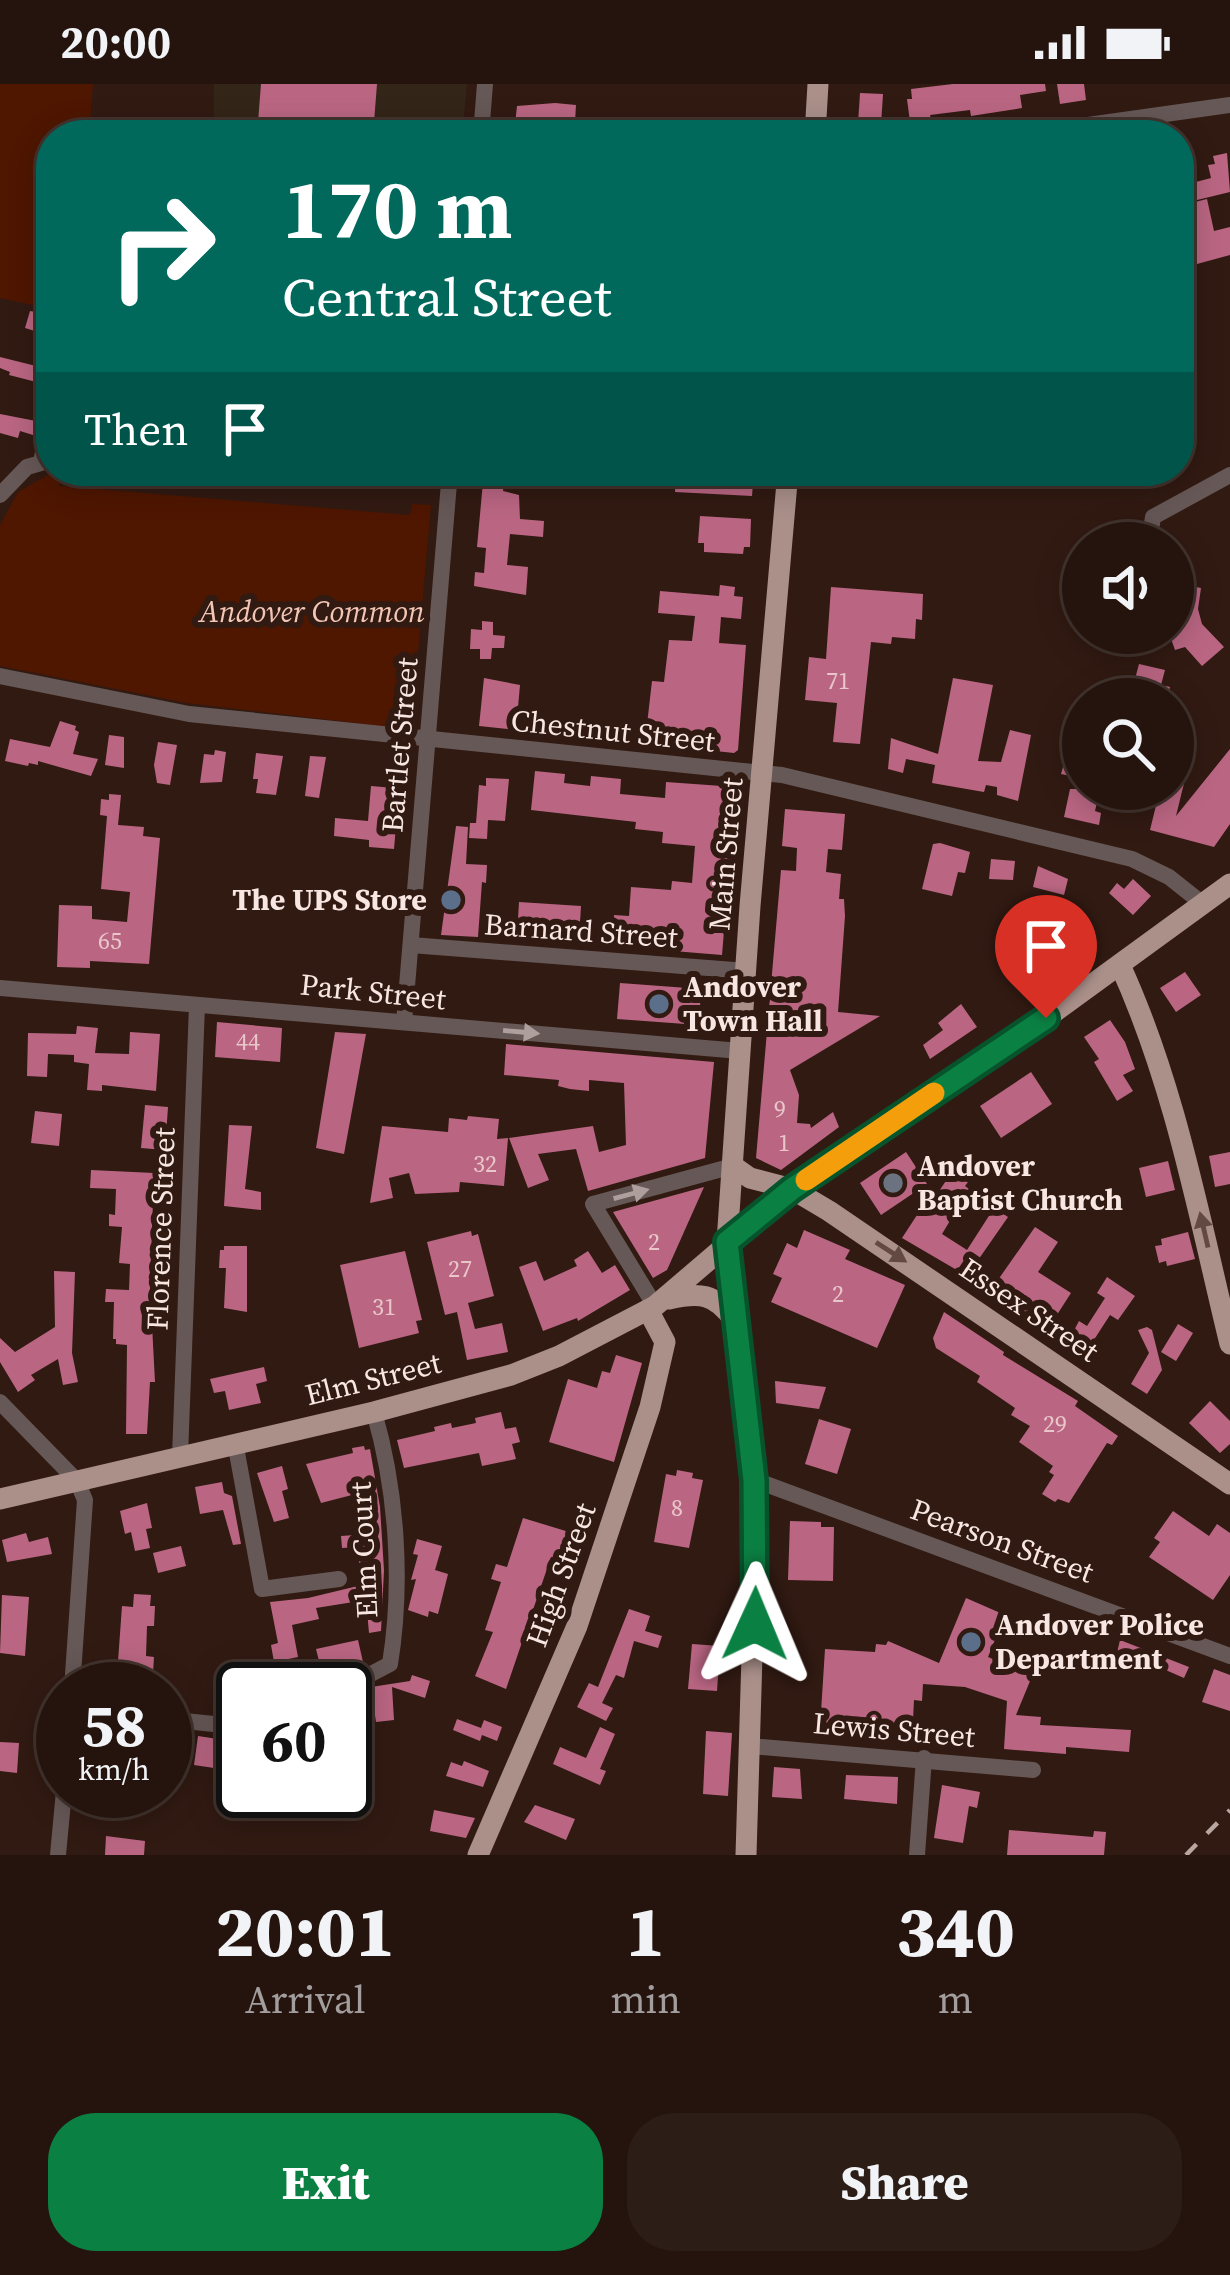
<!DOCTYPE html>
<html lang="en">
<head>
<meta charset="utf-8">
<style>
	:root { --surface:#25140e; --page:#2d1d17; --text:#f1f3f6; --muted:#a39e9e; --line:#42332e; --accent:#0b8043 }
	body { margin:0; font-family:"Source Serif 4",serif; background:var(--page); color:var(--text); height:100vh; display:flex; flex-direction:column; font-size:45px; white-space:nowrap }
	* { box-sizing:border-box; margin:0 }
	p { font-size:39px; color:var(--muted) }
	.icon { flex:none; width:66px; height:66px; fill:none; stroke:currentColor; stroke-width:2; stroke-linecap:round; stroke-linejoin:round }
	.map { position:relative; height:1771px; overflow:hidden }
	.drawer { display:flex; flex-direction:column; background:var(--surface); flex:1 }
	.drawer>* { flex:none }
	.guide { position:absolute; left:36px; top:36px; width:1158px; height:366px; border-radius:48px; box-shadow:0 6px 30px #0003,0 0 0 3px var(--line); background:#00695c; color:#fff; overflow:hidden }
	.controls { position:absolute; left:1062px; top:438px; display:grid; gap:24px }
	.controls a { display:grid; place-items:center; width:132px; height:132px; border-radius:50%; background:var(--surface); box-shadow:0 6px 30px #0003,0 0 0 3px var(--line); font-size:60px }
	.speed { position:absolute; left:36px; top:1578px; display:flex; gap:24px; font-size:60px; font-weight:700; text-align:center }
	.speed>* { display:grid; place-content:center; width:156px; height:156px; border-radius:50%; background:var(--surface); box-shadow:0 6px 30px #0003,0 0 0 3px var(--line); line-height:1 }
	.speed small { font-size:30px; font-weight:400 }
	.speed .limit { border:6px solid #111; border-radius:18px; background:#fff; color:#111 }
	.pin { position:absolute; display:grid; place-items:center; width:102px; height:102px; color:#fff; margin:-123px -51px; border-radius:50% 50% 50% 0; rotate:-45deg; box-shadow:0 0 12px #0007 }
	.pin .icon { rotate:45deg }
	.me { position:absolute; width:132px; margin:-66px; rotate:1deg; stroke-linejoin:round; filter:drop-shadow(0 0 9px #0008) }
	.turn { display:flex; align-items:center; gap:42px; height:252px; padding:0 48px; font-size:54px }
	.turn .icon { width:156px; height:156px; stroke-width:2.5 }
	.turn b { display:block; font-size:84px; line-height:102px }
	.then { display:flex; align-items:center; height:114px; padding:0 48px; background:#0003; gap:24px; font-size:45px }
	.eta { display:flex; justify-content:space-evenly; align-items:center; height:204px; text-align:center }
	.eta b { font-size:72px; font-weight:800; line-height:84px }
	.button { display:flex; gap:24px; margin-top:auto; padding:24px 48px }
	.button a { flex:1; height:138px; border-radius:48px; background:var(--accent); color:#fff; font-size:48px; font-weight:800; line-height:138px; text-align:center }
	.button a+a { background:var(--page); color:var(--text) }
	.status { display:flex; justify-content:space-between; align-items:center; height:84px; padding:0 60px; background:var(--surface); direction:ltr }
	.status svg { height:33px; fill:currentColor }
	.map>svg:first-child { display:block }
	.education { fill:#332518 }
	.green { fill:#4f1600 }
	.building { fill:#ba6683 }
	.lines { fill:none; stroke-linecap:round; stroke-linejoin:round }
	.minor { stroke:#665856; stroke-width:16 }
	.major { stroke:#ab908a; stroke-width:21 }
	.rail { stroke:#b9a6a0; stroke-width:4.5; stroke-dasharray:15 15; stroke-linecap:butt }
	.oneway { fill:#ae9f9c }
	.oneway2 { fill:#624942 }
	.route-casing { stroke:#07532c; stroke-width:30 }
	.route { stroke:#0b8043; stroke-width:21 }
	.slow { stroke:#f59e0b; stroke-width:21 }
	.service-dot { fill:#5c6f8a; stroke:#311a12; stroke-width:4.5 }
	.worship-dot { fill:#6b7280; stroke:#311a12; stroke-width:4.5 }
	.labels { text-anchor:middle; stroke-width:12; stroke-linejoin:round; paint-order:stroke }
	.number-label { font-size:24px; fill:#e8c6ca }
	.park-label { font-size:30px; font-style:italic; fill:#f3c5b5; stroke:#311a12 }
	.street-label { font-size:30px; fill:#f7e6e1; stroke:#311a12 }
	.poi-label { font-size:30px; font-weight:bold; fill:#f7e6e1; stroke:#311a12; text-anchor:start }
</style>
</head>
<body>
<div class="status"><b>20:00</b><svg viewBox="0 0 49 12"><path d="M0 12V9h3v3zM5 12V6h3v6zM10 12V3h3v9zM15 12V0h3v12zM26 1h20v11H26zM47 4h2v5h-2z"/></svg></div>
<div class="map">
<svg width="1230" height="1771" viewBox="0 0 1230 1771">
	<rect width="100%" height="100%" fill="#311a12"/>
	<path class="education" d="M214 0H467L462 51H214Z"/>
	<g class="green">
		<path d="M0 0H93L89 51H51V225L0 214Z"/>
		<path d="M53 388 59 391V402L410 431 412 420 431 421 412 636 407 645 187 619 0 582V441L18 408Z"/>
	</g>
	<g class="building">
		<path d="M261 0H377L373 51H257Z"/>
		<path d="M953 0H1045L1046 7 1020 11 1022 24 971 32 970 26 930 31 931 36 910 38 907 15H912L911 5Z"/>
		<path d="M1057 0H1084L1086 16 1060 20Z"/>
		<path d="M860 9 883 10 881 41 858 40Z"/>
		<path d="M555 19 576 21 575 38 555 36 554 46 515 40 517 22Z"/>
		<path d="M1227 69 1230 108 1197 116 1192 99 1211 94 1208 81 1215 80 1213 72Z"/>
		<path d="M1207 115 1214 147 1230 143V171L1197 180 1192 164 1179 168V152L1193 148 1187 120Z"/>
		<path d="M30 227 51 231V252L25 244Z"/>
		<path d="M0 273 48 285 44 300 9 291 10 288 0 284Z"/>
		<path d="M0 330 36 337 33 351 20 347 18 354 0 349Z"/>
		<path d="M484 387H505L503 407 519 411 520 435 544 437 543 453 510 450 507 481 528 483 526 511 474 502 475 488 484 489 486 464 477 463Z"/>
		<path d="M676 387H754L752 412 675 408Z"/>
		<path d="M700 432 751 435 750 463H744L743 470 704 468V459H698Z"/>
		<path d="M1180 500 1201 504 1198 525 1202 540 1224 563 1202 582 1185 563 1175 566 1169 549H1173V536L1180 534 1176 522Z"/>
		<path d="M720 501 735 503 734 512 743 513 741 535 721 533 719 559 746 561 738 666 734 669 669 662 660 659 661 650 646 649 652 597 664 598 669 556 692 557 695 532 658 529 660 507 719 512Z"/>
		<path d="M831 503 923 510 922 536 916 535 915 555 892 553 891 560 871 558 860 660 833 658 837 619 805 616 809 573 826 575Z"/>
		<path d="M482 537 493 538V551L505 552 504 564H492L491 575H480V565H470L471 545 482 546Z"/>
		<path d="M1139 580 1165 586 1161 601 1170 603 1167 615H1122L1127 593 1135 595Z"/>
		<path d="M484 594 520 601 516 646 479 642Z"/>
		<path d="M953 594 993 601 978 677 1001 678 1010 646 1031 651 1018 717 997 711V703L986 701 984 708 932 699 935 681 906 675 903 689 888 685 891 654 938 670Z"/>
		<path d="M60 637 76 642 75 646 79 648 73 670 98 675 91 692 38 677V681L29 679 28 682 5 677 10 655 50 663Z"/>
		<path d="M1073 649 1083 652 1080 694 1061 690Z"/>
		<path d="M109 651 124 653V684L105 681Z"/>
		<path d="M158 658 177 661 170 701 157 699 154 681Z"/>
		<path d="M1230 665V740L1214 763 1150 746 1160 705H1173V683L1187 687 1176 732Z"/>
		<path d="M215 666 226 668 222 698 200 699 204 670 214 671Z"/>
		<path d="M256 669 283 672 276 711 256 709 258 695H253Z"/>
		<path d="M310 672 326 673 319 714 305 712Z"/>
		<path d="M535 687 565 690 564 699 590 702 591 692 621 695 620 710 665 714 666 698 736 703 722 871 612 862 614 831 629 832 631 803 671 806 672 797 692 799 695 762 662 759 663 748 635 745 636 738 531 726Z"/>
		<path d="M486 694 509 695 505 737 488 736 487 755 469 754 470 739H476L479 701 486 702Z"/>
		<path d="M371 702 394 704 390 742H396L394 765 369 763V756L334 752 335 734 368 737Z"/>
		<path d="M1070 705H1100L1095 727 1101 729 1099 741 1064 733Z"/>
		<path d="M109 710 121 711 118 741 144 743 143 752 160 754 149 880 90 877V884L57 883 59 821 92 822V835L127 838 130 808 101 805 107 732 100 731 101 715 109 716Z"/>
		<path d="M785 725 845 730 842 766 828 765 826 788 841 790 839 815H844L845 832 838 928 880 932 790 986 799 1011 797 1039 810 1040 811 1044 833 1028 839 1043 781 1086 756 1074 781 786 796 787 797 764 782 762Z"/>
		<path d="M456 742 468 743 466 780 487 781 486 799 482 798 478 853 441 851Z"/>
		<path d="M940 759 970 768 965 789 958 788 952 812 922 805 933 760Z"/>
		<path d="M991 775 1015 777 1013 796 989 795Z"/>
		<path d="M1038 782 1068 795 1064 811 1033 803Z"/>
		<path d="M1133 795 1151 812 1133 831 1109 809 1117 799 1124 805Z"/>
		<path d="M519 818 581 822 579 856 517 852Z"/>
		<path d="M1185 888 1201 911 1176 928 1160 904Z"/>
		<path d="M620 899 701 905 699 941 617 935Z"/>
		<path d="M961 920 977 943 930 975 923 961 943 946 938 939Z"/>
		<path d="M1110 936 1125 958 1135 985 1123 991 1133 1007 1117 1017 1094 978 1099 975 1084 953Z"/>
		<path d="M217 938 282 944 280 978 215 973Z"/>
		<path d="M77 942 98 944 95 969 129 970 130 948 160 950 156 1007 102 1001V1007L87 1006 89 980 74 978V971L48 970 47 993 27 992 28 949 76 950Z"/>
		<path d="M335 948 366 950 344 1070 316 1064Z"/>
		<path d="M506 960 714 978 705 1074 588 1107 576 1065 538 1070 549 1096 528 1104 509 1054 593 1042 599 1068 626 1061 624 999 589 996V1007L570 1005 558 1002 559 996 504 991Z"/>
		<path d="M1031 988 1052 1020 1001 1054 980 1022Z"/>
		<path d="M145 1021 168 1023 165 1066 141 1064Z"/>
		<path d="M35 1027 62 1030 59 1062 31 1059Z"/>
		<path d="M468 1032 499 1035 497 1055 508 1054 504 1102 460 1098 459 1108 415 1110 409 1089 389 1094 393 1114 370 1119 382 1042 448 1048 449 1034 467 1036Z"/>
		<path d="M229 1041 252 1042 245 1105 261 1108V1126L224 1122Z"/>
		<path d="M906 1068 927 1100 881 1131 860 1099Z"/>
		<path d="M1230 1068V1100L1215 1103 1209 1072Z"/>
		<path d="M1168 1077 1175 1106 1146 1113 1139 1084Z"/>
		<path d="M91 1086 154 1089 150 1203 155 1298H150L147 1350H126L127 1261 116 1260V1255H113L114 1218H105L106 1205 129 1206 130 1180 119 1179 122 1143 109 1142V1130L115 1131 116 1105 90 1104Z"/>
		<path d="M952 1088 968 1098 965 1102 969 1105 942 1150 967 1166 994 1124 1008 1133 967 1192 902 1154 932 1108 935 1113Z"/>
		<path d="M704 1103 667 1186 653 1194 613 1128Z"/>
		<path d="M1035 1143 1058 1158 1038 1188 1071 1209 1044 1251 986 1213Z"/>
		<path d="M804 1146 850 1166 845 1175 905 1201 877 1264 771 1218 782 1194 773 1190 787 1159 797 1164Z"/>
		<path d="M471 1147 472 1152 478 1150 494 1212 468 1219 475 1245 502 1239 508 1268 467 1276 457 1228 445 1231 427 1158Z"/>
		<path d="M1188 1148 1195 1175 1167 1182 1166 1177 1159 1179 1155 1162 1162 1161 1161 1155Z"/>
		<path d="M224 1162H247V1228L224 1224 226 1184H219L220 1166H224Z"/>
		<path d="M405 1167 422 1236 416 1237 419 1249 359 1264 340 1181Z"/>
		<path d="M588 1167 602 1189 615 1181 630 1206 578 1237 577 1234 543 1247 519 1183 536 1177 544 1197 577 1182 574 1176Z"/>
		<path d="M54 1187 75 1188 72 1269 78 1298 63 1301 58 1275 31 1291 35 1296 18 1308 0 1278V1254L15 1268 55 1243Z"/>
		<path d="M1107 1193 1135 1212 1118 1236 1110 1231 1088 1265 1070 1254 1079 1237 1087 1242 1105 1214 1097 1209Z"/>
		<path d="M944 1228 1004 1268 1003 1271 1078 1317 1075 1322 1118 1352 1112 1361 1107 1359 1069 1419 1058 1415 1055 1418 1042 1410 1054 1391 1049 1388 1053 1382 1019 1358 1030 1342 1011 1331 1015 1324 977 1298 980 1292 936 1264 933 1254Z"/>
		<path d="M1178 1240 1193 1249 1176 1277 1161 1268Z"/>
		<path d="M1147 1243 1152 1246 1162 1286 1147 1310 1131 1300 1149 1269 1138 1246Z"/>
		<path d="M616 1271 642 1279 614 1378 549 1358 568 1295 597 1304 602 1287 610 1289Z"/>
		<path d="M264 1283 267 1297 256 1300 261 1319 229 1326 225 1307 214 1309 210 1295Z"/>
		<path d="M775 1297 826 1303 819 1325 776 1319Z"/>
		<path d="M1210 1317 1230 1337V1360L1220 1369 1189 1339Z"/>
		<path d="M501 1328 505 1345 516 1343 520 1358 512 1360 516 1375 482 1382 479 1369 404 1384 397 1356 435 1347 434 1343 451 1339 452 1344 476 1339 475 1334Z"/>
		<path d="M819 1335 851 1345 837 1390 805 1380Z"/>
		<path d="M364 1362 365 1366 370 1365 380 1423 384 1486 381 1547 369 1549 366 1516 316 1524 319 1535 292 1541 298 1573 274 1578 271 1561 278 1559 270 1518 308 1514 362 1501 357 1463 342 1464 341 1452 355 1451 352 1411 321 1419 306 1380 353 1369 352 1364Z"/>
		<path d="M282 1382 288 1405 282 1407 289 1434 274 1438 257 1389Z"/>
		<path d="M677 1386 693 1389 692 1394 703 1396 689 1464 654 1458 666 1390 676 1392Z"/>
		<path d="M222 1398 224 1409 232 1412 241 1460 233 1461 223 1426 200 1430 195 1403Z"/>
		<path d="M147 1419 152 1444 146 1445 150 1464 135 1467 131 1448 125 1450 120 1427Z"/>
		<path d="M1173 1427 1209 1452 1217 1440 1230 1449V1491L1213 1516 1149 1473 1160 1458 1154 1454Z"/>
		<path d="M523 1434 579 1451 570 1479 551 1473 506 1605 475 1592 493 1548 485 1546 501 1498 491 1495 496 1480 507 1483Z"/>
		<path d="M790 1437 821 1438V1443H834L833 1497 788 1496Z"/>
		<path d="M26 1449 29 1458 48 1453 52 1470 7 1478 2 1456Z"/>
		<path d="M417 1455 442 1462 435 1486 448 1490 438 1530 429 1527 428 1533 408 1526 416 1495 411 1496 418 1471 413 1470Z"/>
		<path d="M181 1462 186 1482 158 1489 153 1469Z"/>
		<path d="M134 1510 151 1511 150 1522H155L154 1542H147L146 1572 154 1573 152 1605H116L122 1522 133 1523Z"/>
		<path d="M2 1511 29 1513 25 1572 0 1569Z"/>
		<path d="M966 1514 1005 1531 988 1573 1021 1587 1024 1580 1035 1585 1016 1631 1041 1633 1040 1641 1131 1646 1129 1668 1066 1663V1670L1004 1665 1007 1617 965 1603 923 1600 922 1617 914 1616 913 1636H905V1646L826 1641 827 1629 821 1628 825 1565 875 1568 876 1560 886 1561 888 1557 939 1579Z"/>
		<path d="M629 1525 650 1532 645 1547 662 1552 658 1564 634 1557 624 1594 616 1591 602 1619 613 1624 606 1637 577 1623 589 1599 598 1603Z"/>
		<path d="M358 1556 363 1578 321 1585 316 1565Z"/>
		<path d="M1120 1556 1189 1583 1184 1594 1145 1577 1135 1590 1114 1582Z"/>
		<path d="M692 1560 720 1562 717 1607 688 1605Z"/>
		<path d="M1214 1585 1230 1591V1627L1202 1618Z"/>
		<path d="M412 1591 430 1597 425 1614 392 1603 394 1636 376 1638 371 1603 410 1597Z"/>
		<path d="M457 1635 481 1644 484 1636 502 1643 497 1657 482 1651 480 1657 453 1646Z"/>
		<path d="M600 1643 615 1650 600 1685 606 1687 600 1701 553 1680 560 1663 586 1674Z"/>
		<path d="M706 1647 732 1649 728 1712 703 1710Z"/>
		<path d="M198 1652 218 1655 214 1684 194 1681Z"/>
		<path d="M0 1658 19 1659 17 1689 0 1687Z"/>
		<path d="M464 1677 489 1687 483 1703 446 1692 451 1678 462 1682Z"/>
		<path d="M774 1683 800 1685 802 1715 772 1713Z"/>
		<path d="M846 1691 898 1693 897 1720 844 1715Z"/>
		<path d="M942 1701 980 1708 977 1724 969 1722 963 1759 934 1754Z"/>
		<path d="M535 1721 575 1735 566 1756 524 1738Z"/>
		<path d="M434 1726 475 1734 466 1754 430 1747Z"/>
		<path d="M1009 1746 1093 1753 1094 1747 1106 1748 1104 1771H1007Z"/>
		<path d="M106 1752 145 1757 144 1771H105Z"/>
	</g>
	<g class="lines">
		<g class="minor">
			<path d="M481 51 485 0"/>
			<path d="M1017 51 1230 21"/>
			<path d="M0 411 27 383 41 379 51 324"/>
			<path d="M1149 459 1153 433 1230 391"/>
			<path d="M0 592 189 630 782 691 1132 775 1169 793 1203 820"/>
			<path d="M411 861 747 887"/>
			<path d="M0 904 740 967"/>
			<path d="M404 938 450 387"/>
			<path d="M655 1222 593 1120 733 1082"/>
			<path d="M0 1318 77 1397 85 1416 72 1605"/>
			<path d="M235 1358 262 1505 339 1495"/>
			<path d="M180 1372 197 921"/>
			<path d="M755 1396 1230 1572"/>
			<path d="M300 1602 371 1590 390 1580C403 1499 397 1407 374 1328"/>
			<path d="M165 1635 243 1643"/>
			<path d="M750 1662 1033 1686"/>
			<path d="M58 1771 64 1707"/>
			<path d="M917 1771 924 1674"/>
		</g>
		<g class="major">
			<path d="M815 51 818 0"/>
			<path d="M1120 881C1175 1001 1199 1133 1230 1260"/>
			<path d="M733 1082 750 1094 792 1105 829 1127 1230 1400"/>
			<path d="M669 1215C699 1208 715 1209 734 1236"/>
			<path d="M0 1415 374 1328 511 1291 559 1272 655 1222 792 1105 1046 934 1230 800"/>
			<path d="M478 1771 577 1542 650 1323 665 1258 648 1226"/>
			<path d="M746 1771 756 1439 727 1158 750 822 788 387"/>
		</g>
		<path class="rail" d="M1186 1771 1230 1726"/>
	</g>
	<defs><path id="oneway-solid" d="M-6-.8H1V-3.2L6.5 0L1 3.2V.8H-6Z" transform="scale(3)"/></defs>
	<g class="oneway">
		<use href="#oneway-solid" transform="translate(521 948) rotate(5)"/>
		<use href="#oneway-solid" transform="translate(631 1110) rotate(-15)"/>
	</g>
	<g class="oneway2">
		<use href="#oneway-solid" transform="translate(1204 1146) rotate(-103)"/>
		<use href="#oneway-solid" transform="translate(891 1168) rotate(33)"/>
	</g>
	<g class="lines">
		<g class="route-casing">
			<path id="route" d="M755 1540 754 1396 727 1158 792 1105 1046 934"/>
		</g>
		<use href="#route" class="route"/>
		<path class="slow" d="M806 1096 934 1009"/>
	</g>
	<g class="service-dot">
		<circle cx="451" cy="816" r="12"/>
		<circle cx="659" cy="920" r="12"/>
		<circle cx="971" cy="1558" r="12"/>
	</g>
	<circle class="worship-dot" cx="893" cy="1099" r="12"/>
	<g class="labels">
		<g class="number-label">
			<text x="838" y="605">71</text>
			<text x="110" y="865">65</text>
			<text x="248" y="966">44</text>
			<text x="780" y="1033">9</text>
			<text x="784" y="1067">1</text>
			<text x="485" y="1088">32</text>
			<text x="654" y="1166">2</text>
			<text x="460" y="1193">27</text>
			<text x="838" y="1218">2</text>
			<text x="384" y="1231">31</text>
			<text x="1055" y="1348">29</text>
			<text x="677" y="1432">8</text>
		</g>
		<g class="park-label">
			<text x="312" y="538">Andover Common</text>
		</g>
		<g class="street-label">
			<text transform="translate(613 647) rotate(6)" y="10">Chestnut Street</text>
			<text transform="translate(400 661) rotate(-85)" y="10">Bartlet Street</text>
			<text transform="translate(726 770) rotate(-85)" y="10">Main Street</text>
			<text transform="translate(581 847) rotate(4)" y="10">Barnard Street</text>
			<text transform="translate(373 908) rotate(6)" y="10">Park Street</text>
			<text transform="translate(161 1145) rotate(-88)" y="10">Florence Street</text>
			<text transform="translate(1029 1226) rotate(34)" y="10">Essex Street</text>
			<text transform="translate(373 1295) rotate(-14)" y="10">Elm Street</text>
			<text transform="translate(1002 1457) rotate(20)" y="10">Pearson Street</text>
			<text transform="translate(364 1466) rotate(-93)" y="10">Elm Court</text>
			<text transform="translate(561 1491) rotate(-70)" y="10">High Street</text>
			<text transform="translate(894 1646) rotate(5)" y="10">Lewis Street</text>
		</g>
		<g class="poi-label">
			<text x="427" y="826" text-anchor="end">The UPS Store</text>
			<text x="683" y="913">Andover<tspan x="683" dy="34">Town Hall</tspan></text>
			<text x="917" y="1092">Andover<tspan x="917" dy="34">Baptist Church</tspan></text>
			<text x="995" y="1551">Andover Police<tspan x="995" dy="34">Department</tspan></text>
		</g>
	</g>
</svg>
<div class="controls">
<a><svg class="icon" aria-label="sound" viewBox="0 0 24 24"><path d="M4 9h4l5-4v14l-5-4H4zM17 9q2 3 0 6"/></svg></a>
<a><svg class="icon" aria-label="search" viewBox="0 0 24 24"><circle cx="10" cy="10" r="6"/><path d="M15 15l6 6"/></svg></a>
</div>
<div class="speed"><div>58<small>km/h</small></div><div class="limit">60</div></div>
<div class="pin" style="left:1046px;top:934px;background:#d93025"><svg class="icon" aria-label="arrive" viewBox="0 0 24 24"><path d="M6 21V4h12l-3 4 3 4H6"/></svg></div>
<svg class="me" style="left:755px;top:1540px" viewBox="-20 -20 40 40"><path d="M0-17L14 15 0 8-14 15z" fill="#0b8043" stroke="#fff" stroke-width="4"/></svg>
<div class="guide">
<div class="turn"><svg class="icon" aria-label="right" viewBox="0 0 24 24"><path d="M7 20v-9h11M14 6l5 5-5 5"/></svg><div><b>170 m</b>Central Street</div></div>
<div class="then">Then<svg class="icon" aria-label="arrive" viewBox="0 0 24 24"><path d="M6 21V4h12l-3 4 3 4H6"/></svg></div>
</div>
</div>
<section class="drawer">
<div class="eta">
<div><b>20:01</b><p>Arrival</p></div>
<div><b>1</b><p>min</p></div>
<div><b>340</b><p>m</p></div>
</div>
<div class="button"><a>Exit</a><a>Share</a></div>
</section>
</body>
</html>
